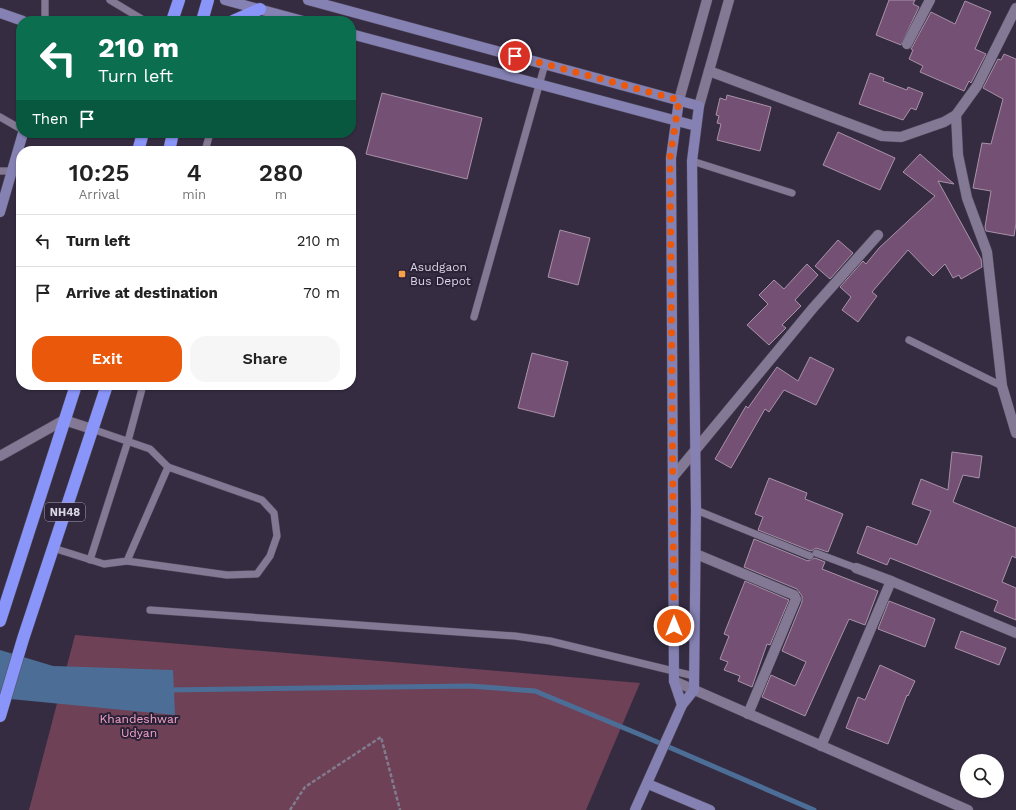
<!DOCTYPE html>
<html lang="en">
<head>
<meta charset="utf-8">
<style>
	:root { --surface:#fff; --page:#f6f6f6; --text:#222; --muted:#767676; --line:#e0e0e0; --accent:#ea580c }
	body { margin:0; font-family:"Work Sans",sans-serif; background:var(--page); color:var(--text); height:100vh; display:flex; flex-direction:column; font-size:15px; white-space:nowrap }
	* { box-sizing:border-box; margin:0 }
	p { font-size:13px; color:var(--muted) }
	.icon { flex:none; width:22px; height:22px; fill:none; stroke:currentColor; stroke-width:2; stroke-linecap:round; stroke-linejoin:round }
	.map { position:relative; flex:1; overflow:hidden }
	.panel { position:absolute; left:16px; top:146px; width:340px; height:244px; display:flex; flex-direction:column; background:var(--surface); border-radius:16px; box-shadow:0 1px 3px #0004 }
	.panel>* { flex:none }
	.guide { position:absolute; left:16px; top:16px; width:340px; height:122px; border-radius:16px; box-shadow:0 1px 3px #0004; background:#0b6e4f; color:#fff; overflow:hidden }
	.controls { position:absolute; left:960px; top:754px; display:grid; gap:8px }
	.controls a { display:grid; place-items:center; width:44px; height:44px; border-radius:50%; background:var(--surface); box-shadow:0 1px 3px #0004; font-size:20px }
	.pin { position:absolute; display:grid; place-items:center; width:34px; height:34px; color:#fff; margin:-17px; border:2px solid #fff; border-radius:50%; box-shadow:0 1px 4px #0007 }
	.me { position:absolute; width:44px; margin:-22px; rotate:0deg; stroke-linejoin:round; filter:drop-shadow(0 0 3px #0008) }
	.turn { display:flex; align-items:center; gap:14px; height:84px; padding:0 16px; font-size:18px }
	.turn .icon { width:52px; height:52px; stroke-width:2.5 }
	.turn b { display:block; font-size:28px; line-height:34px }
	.then { display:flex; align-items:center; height:38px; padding:0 16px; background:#0003; gap:8px; font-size:15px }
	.eta { display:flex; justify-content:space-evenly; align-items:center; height:68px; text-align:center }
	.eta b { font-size:24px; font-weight:600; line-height:28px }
	.primary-button { display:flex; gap:8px; margin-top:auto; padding:8px 16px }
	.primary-button a { flex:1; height:46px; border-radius:16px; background:var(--accent); color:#fff; font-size:16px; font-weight:600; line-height:46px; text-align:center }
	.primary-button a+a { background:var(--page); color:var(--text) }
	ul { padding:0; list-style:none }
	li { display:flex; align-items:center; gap:12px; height:52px; padding:0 16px; border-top:1px solid var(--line) }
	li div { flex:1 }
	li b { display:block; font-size:15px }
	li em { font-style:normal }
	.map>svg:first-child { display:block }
	.green { fill:#6e4156 }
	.water { fill:#4c6e96 }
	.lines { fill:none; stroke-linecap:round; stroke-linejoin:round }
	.stream { stroke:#4c6e96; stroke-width:5 }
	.building { fill:#755075; stroke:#a892a8 }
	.lane-casing { stroke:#514a5d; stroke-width:8 }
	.street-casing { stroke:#514a5d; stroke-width:11 }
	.secondary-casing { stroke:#514a5d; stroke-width:11 }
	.highway-casing { stroke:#514a5d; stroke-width:13 }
	.path { stroke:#827b8d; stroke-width:2.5; stroke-dasharray:4 2; stroke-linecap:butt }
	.lane { stroke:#837994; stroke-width:7 }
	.street { stroke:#837994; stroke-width:10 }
	.secondary { stroke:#8581b3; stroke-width:10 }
	.highway { stroke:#8a95fa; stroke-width:12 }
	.route { stroke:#ea580c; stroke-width:7; stroke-dasharray:0 12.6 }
	.poi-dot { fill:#f7a248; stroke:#2b2238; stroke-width:1.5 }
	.labels { text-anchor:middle; stroke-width:4; stroke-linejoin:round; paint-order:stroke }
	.shield { fill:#2b2238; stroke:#a6a0b0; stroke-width:1 }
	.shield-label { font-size:11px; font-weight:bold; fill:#dbd6e4 }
	.poi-label { font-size:12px; fill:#dbd6e4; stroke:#2b2238; text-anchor:start }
	.park-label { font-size:12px; fill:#f2a3c7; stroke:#2b2238 }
</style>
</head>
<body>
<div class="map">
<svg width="1016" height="810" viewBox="0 0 1016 810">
	<rect width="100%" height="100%" fill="#352c42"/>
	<path class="green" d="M75 635 640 683 586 810H29Z"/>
	<path class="water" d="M0 650 53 666 173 670 175 715 0 698Z"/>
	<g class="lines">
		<path class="stream" d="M167 690 470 686 535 691 641 735 814 810"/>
	</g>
	<g class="building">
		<path d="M889 0H915L913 4 919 7 901 45 876 35Z"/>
		<path d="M965 1 991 12 975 49 986 54 971 83 969 81 964 91 920 72 923 66 909 59 913 50 911 49 931 12 955 24Z"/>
		<path d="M1004 54 1016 59V223L1014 236 986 231 985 227 991 191 973 188 982 143 991 144 1003 99 983 88 998 59 1001 60Z"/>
		<path d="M870 73 884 78 883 81 907 90 908 87 923 93 916 110 911 108 903 120 859 104Z"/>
		<path d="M382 93 482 118 467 179 366 154Z"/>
		<path d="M727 95 771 107 760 151 717 140 721 124 717 123 719 116 716 115 720 98 726 100Z"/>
		<path d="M838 132 895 158 880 190 823 165Z"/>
		<path d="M920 154 954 184 938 181 981 259 982 267 961 279 959 275 953 278 945 264 933 276 908 250 872 292 877 296 858 322 842 310 851 297 840 287 863 261 866 264 879 248 935 196 903 172Z"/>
		<path d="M560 230 590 238 578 285 548 277Z"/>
		<path d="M838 240 853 253 830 279 815 266Z"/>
		<path d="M807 264 818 275 795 300 801 306 782 325 786 328 769 345 747 325 768 304 759 295 774 280 784 289Z"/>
		<path d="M532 353 568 362 554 417 518 408Z"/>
		<path d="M810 357 834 369 816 405 784 390 769 412 765 409 731 468 715 459 746 406 748 408 777 367 798 381Z"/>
		<path d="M952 452 982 456 979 478 963 475 953 502 1016 528V558L1012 556 1002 582 1016 588V620L994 611 998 601 890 558 887 565 857 553 867 526 917 545 931 511 912 504 921 479 948 490Z"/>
		<path d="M769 478 807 493 805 499 843 514 828 552 816 548 811 551 758 530 763 517 755 514Z"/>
		<path d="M754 539 808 561 815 558 825 562 822 569 878 591 865 625 849 619 805 716 762 697 771 675 795 686 806 662 782 651 802 602V596L797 589 744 567Z"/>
		<path d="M745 581 789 600 770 645 767 644 752 687 738 681 740 676 724 670 728 662 720 659 729 636 724 634Z"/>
		<path d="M889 601 935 619 925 647 878 629Z"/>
		<path d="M961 631 1006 648 999 665 955 648Z"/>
		<path d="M880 665 915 681 908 696 907 695 888 744 846 728 858 697 865 700Z"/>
	</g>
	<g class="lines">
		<g class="lane-casing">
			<g id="lane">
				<path d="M110 0 145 21"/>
				<path d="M45 21V0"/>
				<path d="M0 117 21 129"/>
				<path d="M205 151 210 133"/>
				<path d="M692 161 792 193"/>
				<path d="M0 171H12"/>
				<path d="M474 317 545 64"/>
				<path d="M909 340 1002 386"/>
				<path d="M696 510 810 556"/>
				<path d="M53 548 104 564 127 561 168 467 150 449 92 429"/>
				<path d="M816 553 856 568"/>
				<path d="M90 560 128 441 143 385"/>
				<path d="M127 561 227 575 257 574 270 556 277 536 274 513 262 500 168 467"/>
				<path d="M150 610 515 636 550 641 694 676"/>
			</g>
		</g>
		<g class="street-casing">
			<g id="street">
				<path d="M907 44 930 0"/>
				<path d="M709 71 882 136 901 137 944 122 956 115 977 86 1016 8"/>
				<path d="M679 100 707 0"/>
				<path d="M699 106 729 0"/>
				<path d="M956 115 958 155 967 198 987 252 1002 386 1016 433"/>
				<path d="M0 456 64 420 92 429"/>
				<path d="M673 477 813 308 878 235"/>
				<path d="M696 554 794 595 796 599 748 714"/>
				<path d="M856 568 891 581"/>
				<path d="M674 681 968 810"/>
				<path d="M821 746 891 581 1016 633"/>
			</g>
		</g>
		<g class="secondary-casing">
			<g id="secondary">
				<path d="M225 0 303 21"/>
				<path d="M308 0 699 106 692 161 696 510 694 690 682 705 635 810"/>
				<path d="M0 13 23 21"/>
				<path d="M351 34 696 126"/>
				<path d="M679 100 671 158 674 681 682 705"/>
				<path d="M0 212 23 133"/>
				<path d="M648 784 710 810"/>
			</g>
		</g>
		<g class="highway-casing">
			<g id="highway">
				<path d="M172 21 179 0"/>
				<path d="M202 21 208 0"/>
				<path d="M233 21 260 9"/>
				<path d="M138 151 143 133"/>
				<path d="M169 151 173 133"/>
				<path d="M0 621 76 385"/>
				<path d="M0 716 23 639 107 385"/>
			</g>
		</g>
		<path class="path" d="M290 810 305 787 381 737 400 810"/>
		<use href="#lane" class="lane"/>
		<use href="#street" class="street"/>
		<use href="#secondary" class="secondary"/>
		<use href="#highway" class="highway"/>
	</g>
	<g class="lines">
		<path class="route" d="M515 56 679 100 670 158 674 626"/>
	</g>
	<rect class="poi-dot" x="398" y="270" width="8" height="8" rx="2"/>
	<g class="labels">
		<rect class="shield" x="45" y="503" width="40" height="18" rx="3"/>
		<g class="shield-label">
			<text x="65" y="516">NH48</text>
		</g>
		<g class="poi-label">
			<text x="410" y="271">Asudgaon<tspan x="410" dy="14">Bus Depot</tspan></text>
		</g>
		<g class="park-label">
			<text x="139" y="723">Khandeshwar<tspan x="139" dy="14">Udyan</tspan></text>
		</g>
	</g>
</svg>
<div class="controls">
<a><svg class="icon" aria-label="search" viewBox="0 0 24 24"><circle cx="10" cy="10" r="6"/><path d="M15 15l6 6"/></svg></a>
</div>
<div class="pin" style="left:515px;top:56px;background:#d93025"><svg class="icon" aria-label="arrive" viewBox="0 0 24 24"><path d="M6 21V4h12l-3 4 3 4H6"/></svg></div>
<svg class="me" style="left:674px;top:626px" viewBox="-20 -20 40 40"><circle r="17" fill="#ea580c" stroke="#fff" stroke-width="3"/><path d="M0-11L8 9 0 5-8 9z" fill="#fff"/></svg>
<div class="guide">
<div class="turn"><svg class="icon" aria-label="left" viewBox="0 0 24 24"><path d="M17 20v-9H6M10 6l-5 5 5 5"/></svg><div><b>210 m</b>Turn left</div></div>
<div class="then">Then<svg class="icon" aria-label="arrive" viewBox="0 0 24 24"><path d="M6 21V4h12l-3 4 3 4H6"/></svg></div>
</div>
<section class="panel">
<div class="eta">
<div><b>10:25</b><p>Arrival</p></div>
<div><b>4</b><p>min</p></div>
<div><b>280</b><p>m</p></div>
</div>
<ul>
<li><svg class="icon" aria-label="left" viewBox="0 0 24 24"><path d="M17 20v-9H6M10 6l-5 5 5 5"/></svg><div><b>Turn left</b></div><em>210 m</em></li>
<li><svg class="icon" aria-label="arrive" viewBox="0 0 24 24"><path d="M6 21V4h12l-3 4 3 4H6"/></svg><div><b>Arrive at destination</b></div><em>70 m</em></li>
</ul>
<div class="primary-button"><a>Exit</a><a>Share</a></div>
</section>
</div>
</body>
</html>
